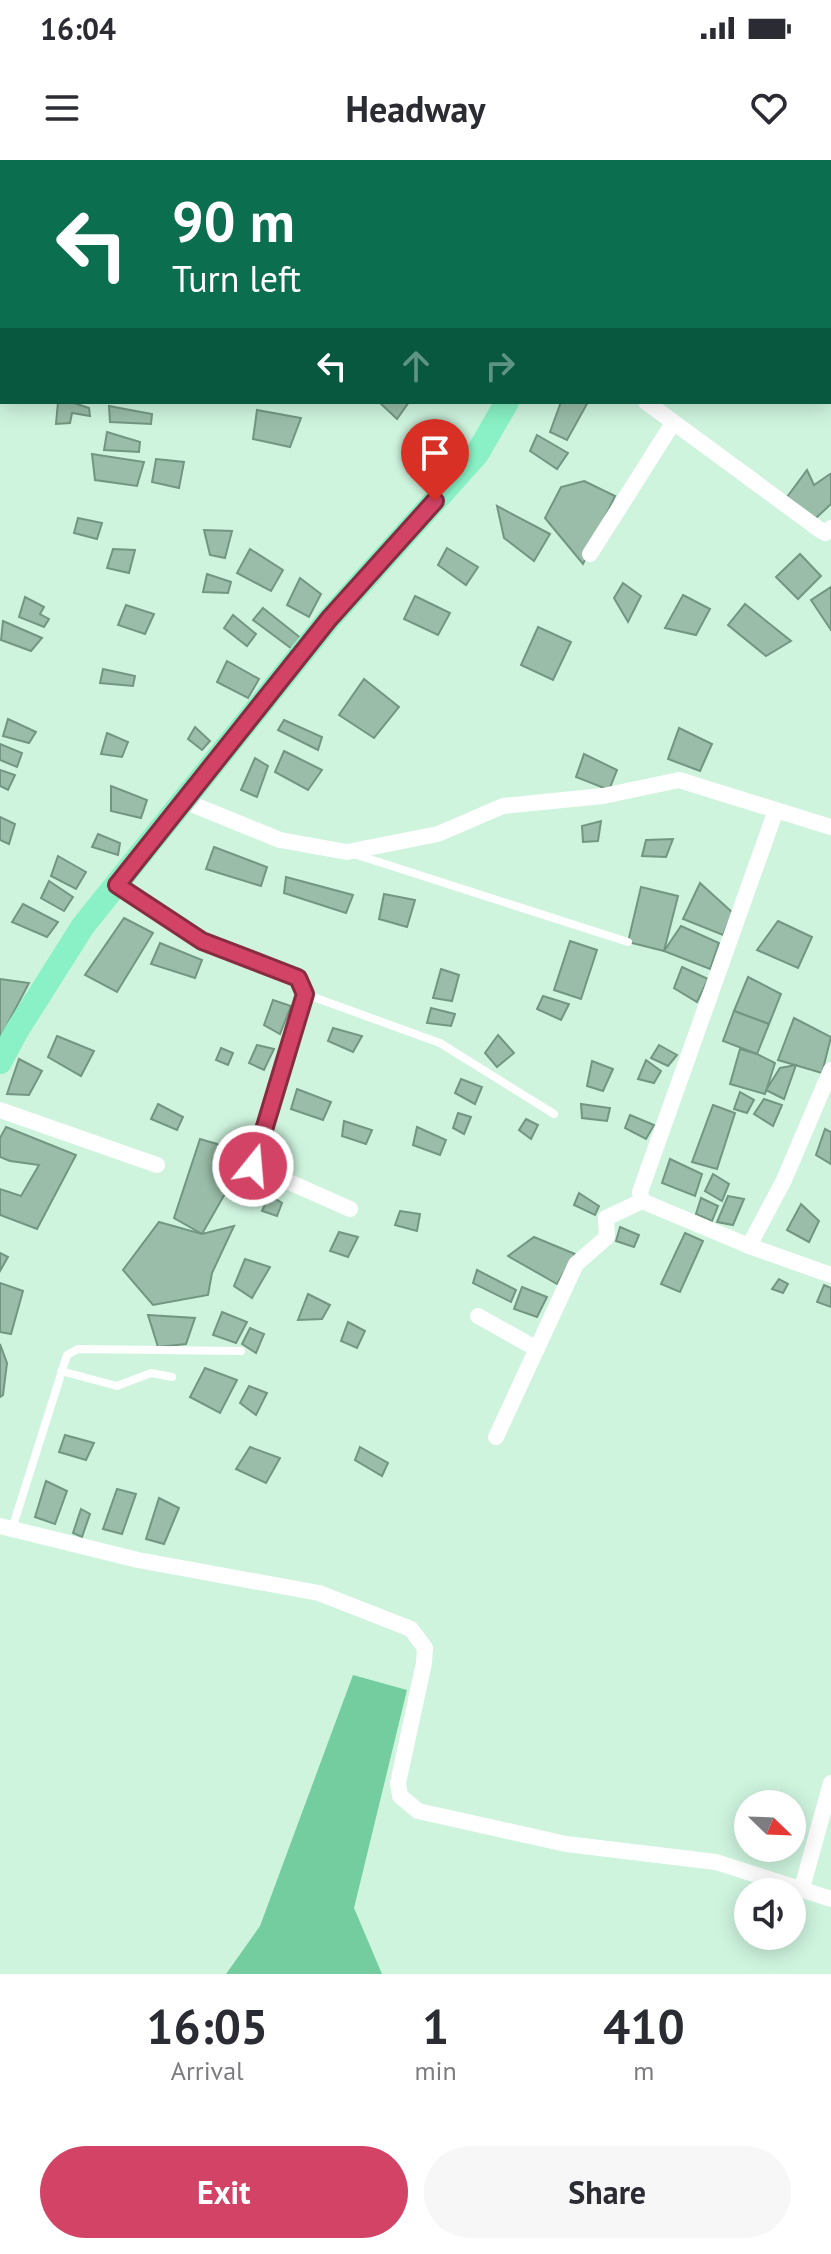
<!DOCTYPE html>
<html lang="en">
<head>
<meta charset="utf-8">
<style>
	:root { --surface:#fff; --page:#f7f7f7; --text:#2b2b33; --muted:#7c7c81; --accent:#d24366 }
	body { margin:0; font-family:"PT Sans",sans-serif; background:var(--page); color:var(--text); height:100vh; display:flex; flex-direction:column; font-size:30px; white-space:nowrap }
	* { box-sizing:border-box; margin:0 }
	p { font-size:26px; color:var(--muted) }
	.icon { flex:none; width:44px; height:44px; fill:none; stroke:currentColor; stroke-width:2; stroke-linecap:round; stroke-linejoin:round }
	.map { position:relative; height:1814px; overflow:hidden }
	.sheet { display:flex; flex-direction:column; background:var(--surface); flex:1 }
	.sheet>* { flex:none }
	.guide { position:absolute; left:0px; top:0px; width:832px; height:244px; box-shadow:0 4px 20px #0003; background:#0b6e4f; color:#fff; overflow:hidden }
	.needle { width:52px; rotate:113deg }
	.buttons { position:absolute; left:734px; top:1630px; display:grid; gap:16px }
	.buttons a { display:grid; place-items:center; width:72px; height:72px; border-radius:50%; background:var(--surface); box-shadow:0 4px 20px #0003; font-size:40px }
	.pin { position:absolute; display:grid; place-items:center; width:68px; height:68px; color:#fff; margin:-82px -34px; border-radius:50% 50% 50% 0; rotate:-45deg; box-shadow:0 0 8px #0007 }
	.pin .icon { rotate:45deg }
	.me { position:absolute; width:88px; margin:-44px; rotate:17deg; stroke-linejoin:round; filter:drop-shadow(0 0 6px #0008) }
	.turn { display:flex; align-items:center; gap:28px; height:168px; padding:0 40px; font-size:36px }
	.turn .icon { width:104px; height:104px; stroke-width:2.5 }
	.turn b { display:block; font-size:56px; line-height:68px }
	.lanes { display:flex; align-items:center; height:76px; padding:0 40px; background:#0003; justify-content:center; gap:40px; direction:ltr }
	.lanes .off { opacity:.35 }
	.eta { display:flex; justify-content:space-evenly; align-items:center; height:136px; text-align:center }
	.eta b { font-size:48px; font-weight:700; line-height:56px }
	.primary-button { display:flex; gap:16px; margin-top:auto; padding:16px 40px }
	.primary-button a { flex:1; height:92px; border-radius:48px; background:var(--accent); color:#fff; font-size:32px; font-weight:700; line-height:92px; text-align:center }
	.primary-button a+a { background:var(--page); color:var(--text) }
	.status { display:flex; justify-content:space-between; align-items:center; height:56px; padding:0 40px; background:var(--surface); direction:ltr }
	.status svg { height:22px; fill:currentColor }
	header { display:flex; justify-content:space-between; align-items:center; height:104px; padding:0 40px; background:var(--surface); font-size:36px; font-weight:700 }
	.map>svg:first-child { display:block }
	.green { fill:#73cd9f }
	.building { fill:#99bda8; stroke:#739683; stroke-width:2 }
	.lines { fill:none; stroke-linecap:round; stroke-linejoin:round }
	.service { stroke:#fff; stroke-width:8 }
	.minor { stroke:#fff; stroke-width:16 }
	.primary { stroke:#89f1c5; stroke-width:24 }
	.route-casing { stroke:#882c42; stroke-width:20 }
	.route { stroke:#d24366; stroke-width:14 }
</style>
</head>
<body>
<div class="status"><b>16:04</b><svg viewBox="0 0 49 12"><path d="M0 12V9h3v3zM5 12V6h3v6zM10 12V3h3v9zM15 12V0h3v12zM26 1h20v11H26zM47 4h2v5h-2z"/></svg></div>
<header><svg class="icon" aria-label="menu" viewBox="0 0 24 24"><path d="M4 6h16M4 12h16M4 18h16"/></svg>Headway<svg class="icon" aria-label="heart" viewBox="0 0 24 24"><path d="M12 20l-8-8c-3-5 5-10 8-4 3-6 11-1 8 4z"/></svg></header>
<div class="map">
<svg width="831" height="1814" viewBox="0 0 831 1814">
	<rect width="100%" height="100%" fill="#cef4de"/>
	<path class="green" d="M353 1515 407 1530 354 1748 382 1814H226L260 1766Z"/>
	<g class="building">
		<rect x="152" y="0" width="31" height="2"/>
		<path d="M391 0H443L447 1 390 2Z"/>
		<path d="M58 242H71L89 248 90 256 72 253 70 263 56 264Z"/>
		<path d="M379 242H409L397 259Z"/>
		<path d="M561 242H588L567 280 550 272Z"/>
		<path d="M109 246 152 254 151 264 110 262Z"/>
		<path d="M257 250 301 258 290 287 253 279Z"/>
		<path d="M107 272 140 282 139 292 104 290Z"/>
		<path d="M537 275 568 293 557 309 530 291Z"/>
		<path d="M92 294 144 302 137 326 95 320Z"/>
		<path d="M156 299 184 302 179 328 152 322Z"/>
		<path d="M807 310 814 325 830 314 831 317V344L815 359 787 337Z"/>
		<path d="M584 321 615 336 583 404 545 358 561 327Z"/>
		<path d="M497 346 550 374 534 401 504 378Z"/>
		<path d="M78 358 102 363 97 379 74 373Z"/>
		<path d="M204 370 232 371 225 398 210 395Z"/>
		<path d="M447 388 478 407 466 425 438 405Z"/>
		<path d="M113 389 135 390 129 413 107 408Z"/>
		<path d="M250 389 283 410 271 431 237 413Z"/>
		<path d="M800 394 821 416 798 439 776 417Z"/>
		<path d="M207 414 231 422 228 433 203 432Z"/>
		<path d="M300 418 321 434 309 457 287 445Z"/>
		<path d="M623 423 641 436 628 462 614 438Z"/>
		<path d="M831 427V470L811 440Z"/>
		<path d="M683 435 710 449 696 475 665 468Z"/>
		<path d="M415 436 450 453 438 475 404 459Z"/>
		<path d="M25 437 44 447 40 454 49 459 44 467 19 457Z"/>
		<path d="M745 444 791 481 766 496 728 465Z"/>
		<path d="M126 445 154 454 145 474 118 465Z"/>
		<path d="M263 448 302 479 292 489 253 460Z"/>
		<path d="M233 455 256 474 247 486 224 468Z"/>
		<path d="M3 461 42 478 31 491 1 480Z"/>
		<path d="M538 467 571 482 553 520 521 505Z"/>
		<path d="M227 501 259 519 248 538 217 522Z"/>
		<path d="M103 509 135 516 133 526 100 523Z"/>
		<path d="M364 519 399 547 374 578 339 555Z"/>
		<path d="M8 559 36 572 29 583 3 576Z"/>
		<path d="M284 560 322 577 318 590 278 570Z"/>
		<path d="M195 567 210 581 202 590 188 579Z"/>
		<path d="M679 568 712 584 700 611 668 599Z"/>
		<path d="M107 573 128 582 122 597 101 594Z"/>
		<path d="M0 584 22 593 17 607 0 600Z"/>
		<path d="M284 591 322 610 308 630 275 612Z"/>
		<path d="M584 594 617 610 609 630 576 617Z"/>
		<path d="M255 598 268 606 257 637 241 630Z"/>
		<path d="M0 610 15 615 8 630 0 626Z"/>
		<path d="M111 626 147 640 141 658 111 651Z"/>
		<path d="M0 657 15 664 9 684 0 680Z"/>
		<path d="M601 661 598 681 583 682 582 666Z"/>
		<path d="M98 674 120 683 118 695 92 687Z"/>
		<path d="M673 679 666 697 642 696 646 680Z"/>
		<path d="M214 687 267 707 261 726 206 709Z"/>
		<path d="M58 696 86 712 76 729 51 716Z"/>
		<path d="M286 717 353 735 346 753 284 733Z"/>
		<path d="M49 721 73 737 64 751 41 738Z"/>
		<path d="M700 723 733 753 723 775 683 759Z"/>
		<path d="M641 727 678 736 664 791 628 782Z"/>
		<path d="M384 734 415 740 407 767 379 759Z"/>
		<path d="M23 744 58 762 47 777 12 762Z"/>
		<path d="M124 758 153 773 117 832 85 815Z"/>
		<path d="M778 761 812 777 798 808 757 790Z"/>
		<path d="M681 766 719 783 710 809 664 791Z"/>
		<path d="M570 781 597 790 581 839 554 830Z"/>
		<path d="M160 783 202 800 195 818 151 804Z"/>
		<path d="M682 807 708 819 697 842 674 828Z"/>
		<path d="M441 809 459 815 452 841 433 838Z"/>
		<path d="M748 817 781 834 769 864 734 851Z"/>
		<path d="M0 819 29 823 0 878Z"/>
		<path d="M543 836 569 844 561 860 537 849Z"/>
		<path d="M273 840 291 846 280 874 264 865Z"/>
		<path d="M431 848 455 854 451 866 427 863Z"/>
		<path d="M734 851 769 864 757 894 723 881Z"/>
		<path d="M794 858 831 877 822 913 778 900Z"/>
		<path d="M333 868 362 876 353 892 328 881Z"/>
		<path d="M498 875 514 893 497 907 485 893Z"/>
		<path d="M57 876 94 891 81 916 48 897Z"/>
		<path d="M257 885 274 889 264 910 249 903Z"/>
		<path d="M659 885 677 895 668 906 651 898Z"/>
		<path d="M221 888 233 893 228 905 216 900Z"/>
		<path d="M740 889 757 894 775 903 765 934 730 924Z"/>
		<path d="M19 899 42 911 29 935 7 934Z"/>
		<path d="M646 900 661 911 654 923 638 919Z"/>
		<path d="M592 901 613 909 603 931 587 926Z"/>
		<path d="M796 905 784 939 766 930 780 908Z"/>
		<path d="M461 919 482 927 475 944 455 933Z"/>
		<path d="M297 929 331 942 323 960 291 949Z"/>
		<path d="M740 932 754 940 747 953 734 949Z"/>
		<path d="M764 939 782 945 773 966 754 954Z"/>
		<path d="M158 944 183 957 177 970 151 959Z"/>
		<path d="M581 944 610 948 607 961 582 958Z"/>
		<path d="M713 945 735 953 717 1009 692 1002Z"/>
		<path d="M458 953 471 957 464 974 453 968Z"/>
		<path d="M630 955 654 965 646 979 625 968Z"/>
		<path d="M526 959 538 965 531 979 519 970Z"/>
		<path d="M344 961 372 970 366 984 342 976Z"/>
		<path d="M6 967 76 995 37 1069 0 1055V1029L21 1036 39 1005 10 1001 0 997V978Z"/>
		<path d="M417 967 446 980 440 995 413 985Z"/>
		<path d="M825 969 831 972V1004L816 995Z"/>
		<path d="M200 979 217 984 243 1002 202 1074 174 1058Z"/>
		<path d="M670 999 702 1014 695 1036 662 1023Z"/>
		<path d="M713 1014 729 1024 722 1041 705 1031Z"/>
		<path d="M579 1033 599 1046 595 1055 574 1045Z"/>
		<path d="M269 1035 282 1043 277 1056 262 1051Z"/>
		<path d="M728 1036 744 1039 733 1065 717 1062Z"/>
		<path d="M701 1038 718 1046 712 1061 696 1054Z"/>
		<path d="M801 1044 819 1061 809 1082 787 1070Z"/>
		<path d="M400 1051 420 1054 417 1071 395 1065Z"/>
		<path d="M159 1062 202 1074 234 1066 212 1113 208 1135 153 1145 123 1110Z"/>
		<path d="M620 1067 639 1075 634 1087 616 1081Z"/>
		<path d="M339 1072 358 1077 348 1097 330 1091Z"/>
		<path d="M685 1073 703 1081 680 1132 661 1124Z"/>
		<path d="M534 1077 575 1094 557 1124 508 1096Z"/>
		<path d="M0 1093 8 1097 0 1111Z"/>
		<path d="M245 1099 270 1107 252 1138 234 1126Z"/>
		<path d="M477 1110 516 1130 511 1142 473 1123Z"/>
		<path d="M779 1119 788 1124 783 1133 772 1129Z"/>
		<path d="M0 1123 23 1131 11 1174 0 1172Z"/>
		<path d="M824 1125 831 1128V1147L817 1142Z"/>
		<path d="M522 1127 547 1137 537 1157 514 1149Z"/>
		<path d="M308 1134 330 1145 322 1159 298 1160Z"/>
		<path d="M222 1152 247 1162 236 1183 213 1175Z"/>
		<path d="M148 1155 195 1158 186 1184 158 1187Z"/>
		<path d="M348 1162 365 1171 357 1188 341 1181Z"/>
		<path d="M250 1168 264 1174 256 1193 242 1184Z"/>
		<path d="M0 1184 7 1203 3 1235 0 1237Z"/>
		<path d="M205 1208 237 1220 220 1253 190 1237Z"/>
		<path d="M249 1226 267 1233 256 1255 240 1243Z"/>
		<path d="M65 1275 94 1283 86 1300 59 1292Z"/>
		<path d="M250 1287 280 1298 266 1323 236 1309Z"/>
		<path d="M360 1287 388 1303 382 1316 355 1300Z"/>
		<path d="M46 1321 67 1331 55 1364 35 1357Z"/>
		<path d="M117 1329 136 1334 122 1374 103 1369Z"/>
		<path d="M159 1338 179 1348 164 1384 146 1379Z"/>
		<path d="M81 1349 90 1354 82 1377 73 1373Z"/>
	</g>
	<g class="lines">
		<g class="service">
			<path d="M354 694 628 782"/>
			<path d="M305 834 440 883 554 954"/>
			<path d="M61 1211 117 1226 151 1213 172 1217"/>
			<path d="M12 1369 67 1195 78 1189 241 1191"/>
		</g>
		<g class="minor">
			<path d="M32 2 33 0"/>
			<path d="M136 2V0"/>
			<path d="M0 128H2"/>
			<path d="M646 242 820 370 825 373 831 368"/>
			<path d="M590 394 673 263"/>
			<path d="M184 641 280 680 347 692 438 674 503 646 603 636 679 620 831 667"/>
			<path d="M776 650 640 1032 642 1041 749 1086 831 1115"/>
			<path d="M117 725 202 781 298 818 305 834 253 1006 350 1049"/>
			<path d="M0 950 157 1005"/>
			<path d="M749 1086 784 1020 831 910"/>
			<path d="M478 1156 537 1189"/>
			<path d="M496 1277 576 1104 607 1077 606 1058 642 1041"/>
			<path d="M0 1366 138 1400 319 1433 411 1469 425 1488 424 1503 398 1623 400 1636 418 1651 566 1684 716 1702 831 1739"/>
			<path d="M802 1728 831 1623"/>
		</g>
		<g class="primary">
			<path d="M655 2 656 0"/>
			<path d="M0 902 16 872 83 766 329 459 477 294 507 242"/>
		</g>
	</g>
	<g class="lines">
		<g class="route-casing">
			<path id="route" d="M253 1006 305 834 298 818 202 781 117 725 329 459 435 341"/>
		</g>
		<use href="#route" class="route"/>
	</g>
</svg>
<div class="buttons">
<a><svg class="needle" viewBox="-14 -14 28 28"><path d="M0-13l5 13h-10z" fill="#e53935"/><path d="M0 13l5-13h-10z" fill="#7c7c81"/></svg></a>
<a><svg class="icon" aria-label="sound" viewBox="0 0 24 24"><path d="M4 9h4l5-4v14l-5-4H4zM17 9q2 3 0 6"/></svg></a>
</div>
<div class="pin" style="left:435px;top:341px;background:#d93025"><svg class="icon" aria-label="arrive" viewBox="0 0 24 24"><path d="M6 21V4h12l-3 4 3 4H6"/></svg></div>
<svg class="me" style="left:253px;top:1006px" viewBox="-20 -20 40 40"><circle r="17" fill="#d24366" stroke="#fff" stroke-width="3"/><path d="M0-11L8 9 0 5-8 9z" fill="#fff"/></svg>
<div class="guide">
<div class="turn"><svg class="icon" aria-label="left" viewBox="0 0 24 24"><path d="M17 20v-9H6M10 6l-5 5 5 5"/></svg><div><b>90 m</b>Turn left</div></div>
<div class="lanes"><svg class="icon" aria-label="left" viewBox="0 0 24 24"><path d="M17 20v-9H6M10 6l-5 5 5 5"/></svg><svg class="icon off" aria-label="ahead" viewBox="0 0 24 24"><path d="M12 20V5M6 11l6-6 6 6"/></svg><svg class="icon off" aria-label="right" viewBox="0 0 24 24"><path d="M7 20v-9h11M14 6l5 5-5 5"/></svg></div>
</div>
</div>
<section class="sheet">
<div class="eta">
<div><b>16:05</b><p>Arrival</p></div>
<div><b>1</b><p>min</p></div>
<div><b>410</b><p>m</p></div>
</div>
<div class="primary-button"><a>Exit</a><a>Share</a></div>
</section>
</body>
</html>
